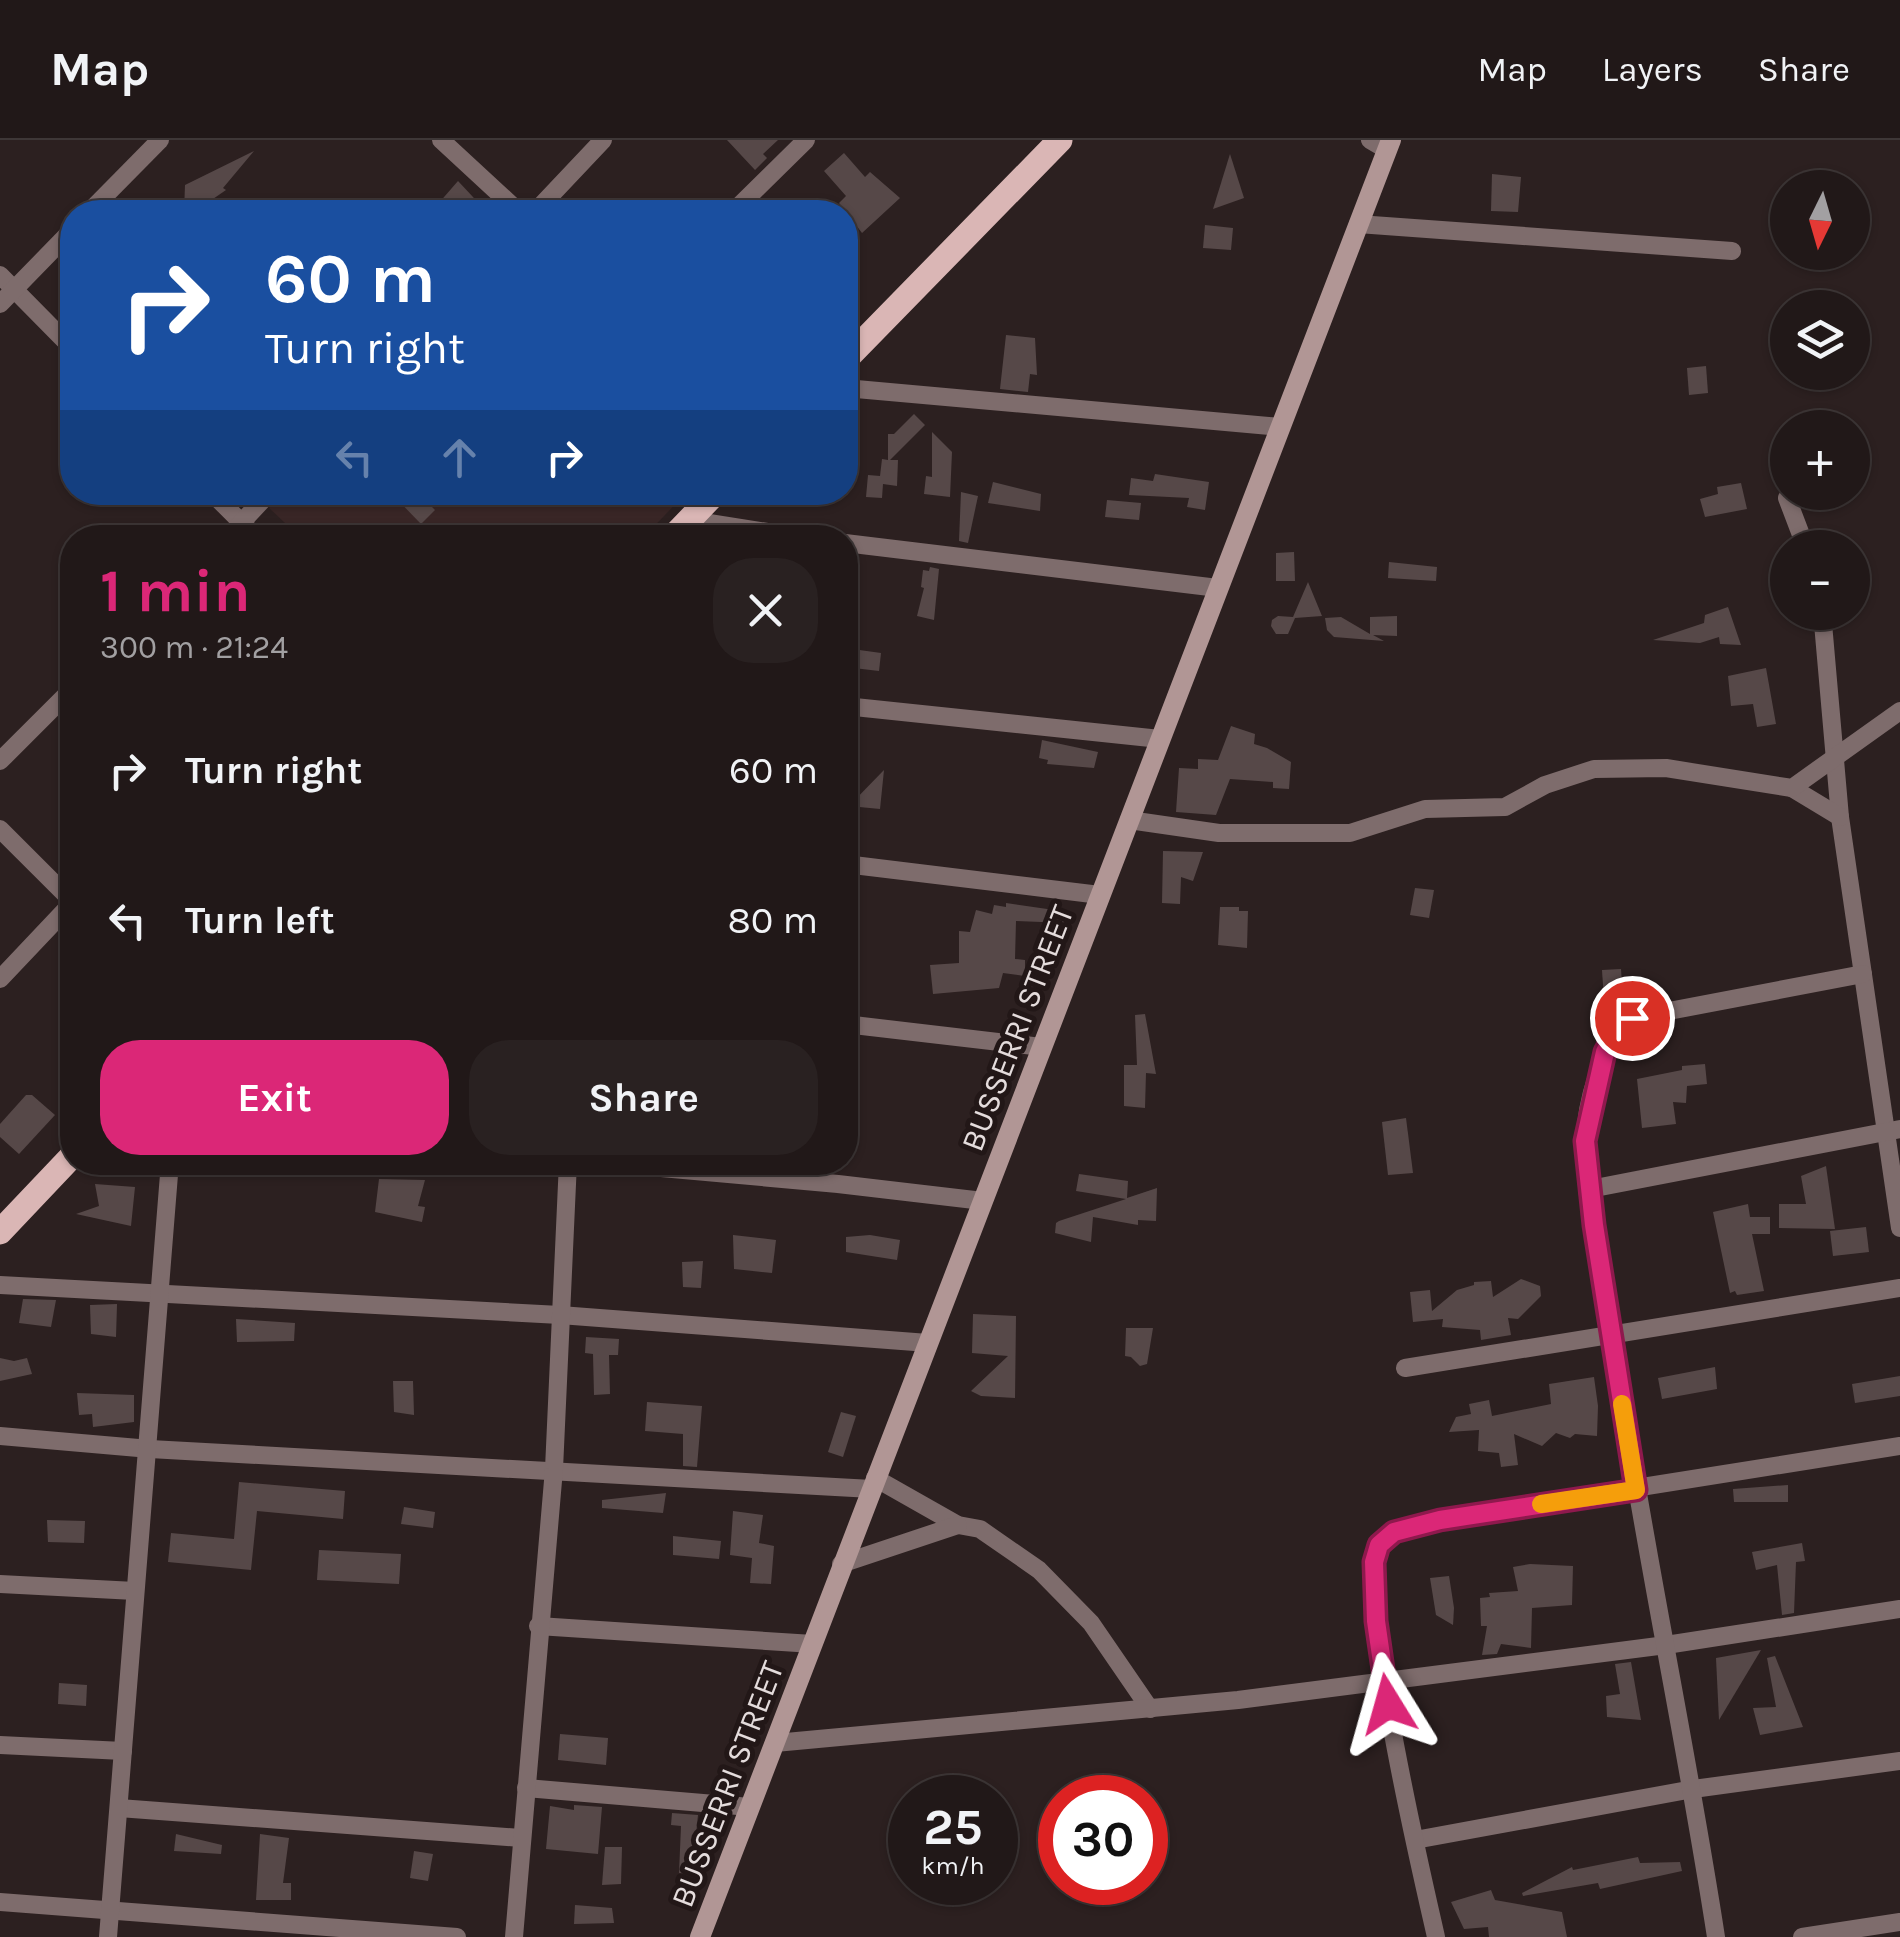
<!DOCTYPE html>
<html lang="en">
<head>
<meta charset="utf-8">
<style>
	:root { --surface:#211818; --page:#292121; --text:#f1f3f6; --muted:#a2a0a2; --line:#3e3737; --accent:#db2777 }
	body { margin:0; font-family:Karla,sans-serif; background:var(--page); color:var(--text); height:100vh; display:flex; flex-direction:column; font-size:38px; white-space:nowrap }
	* { box-sizing:border-box; margin:0 }
	p { font-size:32px; color:var(--muted) }
	.icon { flex:none; width:55px; height:55px; fill:none; stroke:currentColor; stroke-width:2; stroke-linecap:round; stroke-linejoin:round }
	.map { position:relative; flex:1; overflow:hidden }
	.details { position:absolute; left:60px; top:385px; width:798px; height:650px; display:flex; flex-direction:column; background:var(--surface); border-radius:40px; box-shadow:0 2px 8px #0004,0 0 0 2px var(--line) }
	.details>* { flex:none }
	.banner { position:absolute; left:60px; top:60px; width:798px; height:305px; border-radius:40px; box-shadow:0 2px 8px #0004,0 0 0 2px var(--line); background:#1a4fa0; color:#fff; overflow:hidden }
	.needle { width:65px; rotate:185deg }
	.fabs { position:absolute; left:1770px; top:30px; display:grid; gap:20px }
	.fabs a { display:grid; place-items:center; width:100px; height:100px; border-radius:50%; background:var(--surface); box-shadow:0 2px 8px #0004,0 0 0 2px var(--line); font-size:50px }
	.speed { position:absolute; left:888px; top:1635px; display:flex; gap:20px; font-size:50px; font-weight:700; text-align:center }
	.speed>* { display:grid; place-content:center; width:130px; height:130px; border-radius:50%; background:var(--surface); box-shadow:0 2px 8px #0004,0 0 0 2px var(--line); line-height:1 }
	.speed small { font-size:25px; font-weight:400 }
	.speed .limit { border:15px solid #d22; background:#fff; color:#111 }
	.pin { position:absolute; display:grid; place-items:center; width:85px; height:85px; color:#fff; margin:-42px; border:5px solid #fff; border-radius:50%; box-shadow:0 2px 10px #0007 }
	.me { position:absolute; width:110px; margin:-55px; rotate:352deg; stroke-linejoin:round; filter:drop-shadow(0 0 8px #0008) }
	.turn { display:flex; align-items:center; gap:35px; height:210px; padding:0 40px; font-size:45px }
	.turn .icon { width:130px; height:130px; stroke-width:2.5 }
	.turn b { display:block; font-size:70px; line-height:85px }
	.lanes { display:flex; align-items:center; height:95px; padding:0 40px; background:#0003; justify-content:center; gap:50px; direction:ltr }
	.lanes .off { opacity:.35 }
	.round { display:grid; place-items:center; flex:none; width:105px; height:105px; border-radius:40px; background:var(--page) }
	.summary { display:flex; align-items:center; justify-content:space-between; height:170px; padding:0 40px }
	h1 { font-size:60px; font-weight:700; line-height:75px; color:var(--accent) }
	.action { display:flex; gap:20px; margin-top:auto; padding:20px 40px }
	.action a { flex:1; height:115px; border-radius:40px; background:var(--accent); color:#fff; font-size:40px; font-weight:700; line-height:115px; text-align:center }
	.action a+a { background:var(--page); color:var(--text) }
	ul { padding:0; list-style:none }
	li { display:flex; align-items:center; gap:30px; height:150px; padding:0 40px }
	li div { flex:1 }
	li b { display:block; font-size:38px }
	li em { font-style:normal }
	header { display:flex; align-items:center; gap:60px; box-sizing:border-box; height:140px; padding:0 50px; background:var(--surface); border-bottom:2px solid var(--line) }
	header strong { font-size:48px }
	nav { display:flex; gap:55px; margin-inline-start:auto; font-size:35px }
	.map>svg:first-child { display:block }
	.built { fill:#392626 }
	.building { fill:#564848 }
	.lines { fill:none; stroke-linecap:round; stroke-linejoin:round }
	.street { stroke:#7e6c6c; stroke-width:18 }
	.secondary { stroke:#b19695; stroke-width:20 }
	.primary { stroke:#dab6b5; stroke-width:25 }
	.route-casing { stroke:#8e194d; stroke-width:25 }
	.route { stroke:#db2777; stroke-width:18 }
	.slow { stroke:#f59e0b; stroke-width:18 }
	.labels { text-anchor:middle; stroke-width:10; stroke-linejoin:round; paint-order:stroke }
	.street-label { font-size:32px; fill:#e4dcdc; stroke:#221717 }
</style>
</head>
<body>
<header>
<strong>Map</strong>
<nav><a>Map</a><a>Layers</a><a>Share</a></nav>
</header>
<div class="map">
<svg width="1900" height="1797" viewBox="0 0 1900 1797">
	<rect width="100%" height="100%" fill="#2c2020"/>
	<path class="built" d="M284 352 686 353 643 398 300 397 269 368Z"/>
	<g class="building">
		<path d="M727 0H778L763 14 767 18 755 30Z"/>
		<path d="M254 11 223 48 226 50 194 72H184L185 45Z"/>
		<path d="M844 13 865 37 870 32 900 58 862 93 839 63 846 56 824 31Z"/>
		<path d="M1230 14 1244 58 1213 69Z"/>
		<path d="M1492 34 1521 37 1518 72 1491 71Z"/>
		<path d="M458 41 487 72H431Z"/>
		<path d="M1205 85 1233 88 1231 110 1203 108Z"/>
		<path d="M1006 195 1035 198 1037 235 1030 234 1028 252 1000 249Z"/>
		<path d="M1706 226 1708 253 1689 255 1687 228Z"/>
		<path d="M914 274 925 285 890 320H898L897 346 883 344 882 358 866 357 868 335 880 336 882 319 888 320V294H894Z"/>
		<path d="M932 292 952 312 950 357 924 354 926 336 932 337Z"/>
		<path d="M1155 334 1209 342 1205 370 1187 367 1189 358 1129 355 1131 338 1153 341Z"/>
		<path d="M993 342 1041 354 1040 371 988 363Z"/>
		<path d="M1741 343 1747 369 1705 377 1700 359 1718 354 1717 347Z"/>
		<path d="M390 352H417L435 370 421 384Z"/>
		<path d="M961 352 978 356 968 403 959 401Z"/>
		<path d="M1107 360 1141 363 1139 380 1105 377Z"/>
		<path d="M1294 412 1295 441H1276V413Z"/>
		<path d="M1389 422 1437 427 1436 441 1388 438Z"/>
		<path d="M930 427 939 429 934 480 917 476 924 448 921 447 923 430 929 431Z"/>
		<path d="M1308 442 1322 476 1295 478 1288 494H1276L1271 486 1272 480 1278 476 1293 477Z"/>
		<path d="M1728 467 1741 505 1720 504 1719 497 1700 503 1653 500 1704 483 1705 475Z"/>
		<path d="M1397 476V496L1373 495 1384 501 1334 497 1327 490 1325 478 1341 477 1370 494V477Z"/>
		<path d="M845 508 881 513 879 531 845 527Z"/>
		<path d="M1766 528 1776 584 1757 587 1753 564 1731 566 1728 536Z"/>
		<path d="M1231 586 1255 594 1254 604 1267 608 1291 622 1289 649 1273 648V642L1230 639 1216 675 1176 672 1179 628 1198 629V619L1218 620Z"/>
		<path d="M1042 600 1098 612 1094 628 1047 624 1048 620 1039 618Z"/>
		<path d="M884 630 880 669 849 666Z"/>
		<path d="M1163 711 1203 712 1193 741 1181 737 1180 764 1162 763Z"/>
		<path d="M1415 748 1434 750 1429 778 1410 775Z"/>
		<path d="M1006 763 1068 772 1067 783 1016 781 1015 819 1025 820V836L1003 833 999 848 933 854 930 825 959 823V791L970 792 976 770 992 774 994 765 1006 767Z"/>
		<path d="M1220 767H1239V771H1248L1247 808 1218 805Z"/>
		<path d="M1621 829 1623 859 1604 860 1602 830Z"/>
		<path d="M1145 874 1156 934 1146 933 1145 968 1124 966V925H1137L1135 875Z"/>
		<path d="M1705 924 1707 944 1687 946 1686 963 1673 962 1676 984 1642 988 1637 939 1682 930V926Z"/>
		<path d="M26 955H32L55 975 19 1014 0 997V984Z"/>
		<path d="M1406 978 1413 1033 1388 1035 1382 982Z"/>
		<path d="M1826 1026 1835 1089 1779 1088V1064H1806L1801 1036Z"/>
		<path d="M1079 1034 1128 1041 1127 1058 1157 1048 1156 1081 1138 1080V1085L1093 1077 1091 1102 1055 1093 1056 1083 1059 1081 1126 1059 1076 1051Z"/>
		<path d="M379 1039 425 1040 418 1066 425 1067 422 1082 375 1072Z"/>
		<path d="M95 1044 135 1047 131 1086 76 1074 99 1066Z"/>
		<path d="M1748 1064 1750 1077H1770V1094H1752L1764 1151 1737 1155 1735 1151 1730 1153 1713 1072Z"/>
		<path d="M1866 1087 1869 1112 1833 1116 1830 1091Z"/>
		<path d="M733 1095 776 1100 772 1133 734 1129Z"/>
		<path d="M870 1095 900 1100 897 1120 846 1112V1097Z"/>
		<path d="M703 1121 701 1148 683 1147 682 1122Z"/>
		<path d="M1521 1139 1540 1146 1541 1156 1518 1179 1508 1178 1511 1195 1481 1200 1480 1190 1442 1187 1443 1179 1413 1182 1410 1152 1430 1150 1432 1171 1457 1150 1474 1145V1142L1491 1141 1493 1157Z"/>
		<path d="M23 1159 56 1160 51 1187 19 1183Z"/>
		<path d="M117 1164 116 1197 91 1194 90 1165Z"/>
		<path d="M973 1174 1016 1176 1015 1258 981 1256 971 1251 1008 1216 972 1213Z"/>
		<path d="M236 1179 295 1183 294 1201 237 1202Z"/>
		<path d="M1126 1188H1153L1147 1224 1140 1226 1131 1217 1125 1216Z"/>
		<path d="M586 1197 619 1199 618 1215H609L610 1254 594 1255 593 1214 585 1213Z"/>
		<path d="M0 1218 14 1221 27 1218 32 1234 0 1241Z"/>
		<path d="M1715 1227 1717 1249 1662 1259 1658 1238Z"/>
		<path d="M1900 1236V1256L1855 1263 1852 1244Z"/>
		<path d="M1594 1237 1598 1266 1597 1296 1575 1294 1570 1298 1556 1293 1542 1306 1514 1294 1518 1325 1501 1327 1499 1313 1478 1311 1479 1290 1449 1292 1456 1277 1471 1274 1469 1264 1489 1260 1492 1276 1551 1264 1549 1244Z"/>
		<path d="M393 1241H413L414 1275 394 1272Z"/>
		<path d="M77 1253 134 1255V1282L93 1287 92 1274 79 1275Z"/>
		<path d="M647 1262 702 1266 697 1327 683 1326V1294L645 1291Z"/>
		<path d="M841 1272 856 1276 843 1317 828 1312Z"/>
		<path d="M239 1342 345 1351 343 1379 257 1371 251 1430 168 1422 171 1393 234 1399Z"/>
		<path d="M1788 1345V1362H1734L1733 1349Z"/>
		<path d="M666 1353 663 1373 602 1368V1360Z"/>
		<path d="M404 1367 435 1372 433 1388 401 1384Z"/>
		<path d="M733 1371 763 1375 759 1403 774 1406 771 1444 750 1443 752 1418 730 1415Z"/>
		<path d="M47 1380 85 1381 84 1403 48 1402Z"/>
		<path d="M673 1396 721 1401 719 1419 673 1415Z"/>
		<path d="M1802 1403 1805 1421 1796 1422 1794 1473 1782 1475 1777 1425 1756 1430 1752 1412Z"/>
		<path d="M319 1410 401 1414 399 1444 317 1440Z"/>
		<path d="M1530 1424 1573 1426 1572 1465 1532 1468 1531 1508 1501 1504 1497 1514 1482 1515 1487 1486H1481L1480 1458 1490 1457 1489 1453 1518 1451 1513 1427Z"/>
		<path d="M1449 1436 1454 1468 1453 1485 1436 1475 1430 1438Z"/>
		<path d="M1761 1510 1719 1580 1716 1518Z"/>
		<path d="M1775 1516 1803 1587 1760 1595 1753 1568 1776 1567 1767 1518Z"/>
		<path d="M1631 1522 1641 1580 1607 1577 1606 1556 1620 1554 1615 1524Z"/>
		<path d="M59 1543 87 1545 86 1566 58 1564Z"/>
		<path d="M560 1594 608 1598 606 1625 558 1620Z"/>
		<path d="M574 1665 602 1667 598 1714 546 1709 550 1666 574 1670Z"/>
		<path d="M672 1673 698 1675 692 1734 679 1733 681 1686 671 1685Z"/>
		<path d="M176 1694 222 1705 221 1714 174 1711Z"/>
		<path d="M260 1694 289 1698 283 1743H291V1760H256Z"/>
		<path d="M605 1707H622L621 1744 602 1745Z"/>
		<path d="M414 1711 433 1714 428 1741 410 1738Z"/>
		<path d="M1638 1717 1640 1723 1680 1722 1682 1731 1600 1749 1598 1743 1523 1756 1522 1753 1572 1727 1573 1730Z"/>
		<path d="M1491 1750 1495 1760 1562 1772 1567 1797H1489L1488 1787 1464 1789 1451 1762Z"/>
		<path d="M575 1765 612 1768 614 1783 574 1784Z"/>
	</g>
	<g class="lines">
		<g class="street">
			<path d="M441 0 519 72"/>
			<path d="M1370 0 1387 10"/>
			<path d="M89 72 160 0"/>
			<path d="M535 72 603 0"/>
			<path d="M733 72 806 0"/>
			<path d="M1358 84 1732 111"/>
			<path d="M0 135 72 208"/>
			<path d="M0 164 72 90"/>
			<path d="M845 248 1280 287"/>
			<path d="M211 352 257 398"/>
			<path d="M1787 358 1806 408"/>
			<path d="M690 380 806 398"/>
			<path d="M227 398 270 352"/>
			<path d="M845 403 1218 448"/>
			<path d="M1822 472 1840 677 1900 1088"/>
			<path d="M845 566 1160 599"/>
			<path d="M0 621 72 549"/>
			<path d="M1792 648 1840 677"/>
			<path d="M1129 680 1219 693H1350L1425 669 1505 667 1545 645 1594 629 1666 628 1792 648 1900 571"/>
			<path d="M0 689 72 761"/>
			<path d="M845 724 1100 755"/>
			<path d="M0 839 72 763"/>
			<path d="M845 884 1042 907"/>
			<path d="M594 1022 838 1044 983 1061"/>
			<path d="M1590 1049 1900 989"/>
			<path d="M0 1145 560 1175 928 1203"/>
			<path d="M1405 1228 1900 1148"/>
			<path d="M0 1296 150 1309 872 1349"/>
			<path d="M875 1338 958 1385 980 1389 1039 1430 1091 1483 1150 1569"/>
			<path d="M841 1424 958 1385"/>
			<path d="M0 1444 135 1451"/>
			<path d="M538 1486 813 1504"/>
			<path d="M775 1603 1238 1560 1666 1505 1900 1469"/>
			<path d="M0 1605 123 1611"/>
			<path d="M526 1648 750 1667"/>
			<path d="M119 1668 521 1698"/>
			<path d="M1415 1700 1693 1649 1900 1621"/>
			<path d="M0 1762 457 1797"/>
			<path d="M108 1797 170 1022"/>
			<path d="M514 1797 554 1329 568 1022"/>
			<path d="M1436 1797C1422 1735 1355 1451 1379 1406 1390 1386 1419 1383 1439 1379L1900 1306"/>
			<path d="M1716 1797C1686 1602 1644 1409 1615 1213 1605 1147 1584 1069 1585 1003 1585 964 1602 903 1632 878L1863 834"/>
			<path d="M1802 1797 1900 1782"/>
		</g>
		<path class="secondary" d="M700 1797 1391 0"/>
		<g class="primary">
			<path d="M845 220 1060 0"/>
			<path d="M672 398 716 352"/>
			<path d="M0 1092 72 1016"/>
		</g>
	</g>
	<g class="lines">
		<g class="route-casing">
			<path id="route" d="M1388 1564 1376 1481 1374 1422 1379 1405 1394 1392 1440 1380 1636 1350 1594 1085 1585 1001 1605 912 1616 891 1632 878"/>
		</g>
		<use href="#route" class="route"/>
		<path class="slow" d="M1541 1364 1636 1350 1622 1264"/>
	</g>
	<g class="labels">
		<g class="street-label">
			<text transform="translate(1017 888) rotate(-69)" y="11">BUSSERRI STREET</text>
			<text transform="translate(727 1644) rotate(-69)" y="11">BUSSERRI STREET</text>
		</g>
	</g>
</svg>
<div class="fabs">
<a><svg class="needle" viewBox="-14 -14 28 28"><path d="M0-13l5 13h-10z" fill="#e53935"/><path d="M0 13l5-13h-10z" fill="#a2a0a2"/></svg></a>
<a><svg class="icon" aria-label="layers" viewBox="0 0 24 24"><path d="M12 4l9 5-9 5-9-5zM3 14l9 5 9-5"/></svg></a>
<a>+</a>
<a>−</a>
</div>
<div class="speed"><div>25<small>km/h</small></div><div class="limit">30</div></div>
<div class="pin" style="left:1632px;top:878px;background:#d93025"><svg class="icon" aria-label="arrive" viewBox="0 0 24 24"><path d="M6 21V4h12l-3 4 3 4H6"/></svg></div>
<svg class="me" style="left:1388px;top:1564px" viewBox="-20 -20 40 40"><path d="M0-17L14 15 0 8-14 15z" fill="#db2777" stroke="#fff" stroke-width="4"/></svg>
<div class="banner">
<div class="turn"><svg class="icon" aria-label="right" viewBox="0 0 24 24"><path d="M7 20v-9h11M14 6l5 5-5 5"/></svg><div><b>60 m</b>Turn right</div></div>
<div class="lanes"><svg class="icon off" aria-label="left" viewBox="0 0 24 24"><path d="M17 20v-9H6M10 6l-5 5 5 5"/></svg><svg class="icon off" aria-label="ahead" viewBox="0 0 24 24"><path d="M12 20V5M6 11l6-6 6 6"/></svg><svg class="icon" aria-label="right" viewBox="0 0 24 24"><path d="M7 20v-9h11M14 6l5 5-5 5"/></svg></div>
</div>
<section class="details">
<div class="summary"><div><h1>1 min</h1><p>300 m · 21:24</p></div><a class="round"><svg class="icon" aria-label="close" viewBox="0 0 24 24"><path d="M6 6l12 12M18 6L6 18"/></svg></a></div>
<ul>
<li><svg class="icon" aria-label="right" viewBox="0 0 24 24"><path d="M7 20v-9h11M14 6l5 5-5 5"/></svg><div><b>Turn right</b></div><em>60 m</em></li>
<li><svg class="icon" aria-label="left" viewBox="0 0 24 24"><path d="M17 20v-9H6M10 6l-5 5 5 5"/></svg><div><b>Turn left</b></div><em>80 m</em></li>
</ul>
<div class="action"><a>Exit</a><a>Share</a></div>
</section>
</div>
</body>
</html>
